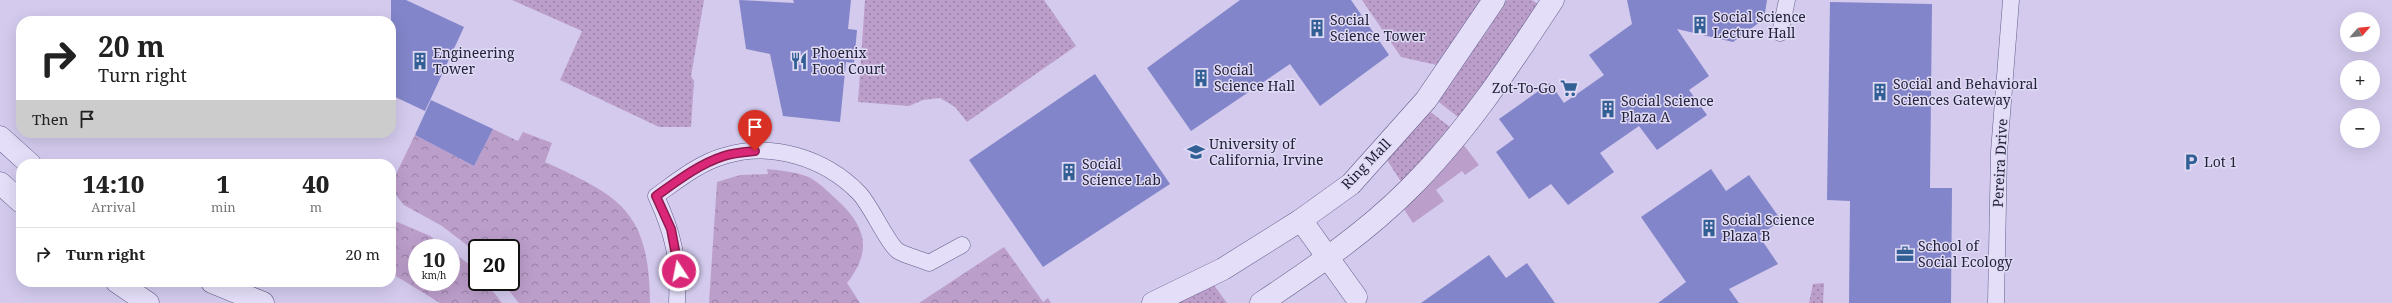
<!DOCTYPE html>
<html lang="en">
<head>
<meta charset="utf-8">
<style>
	:root { --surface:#fff; --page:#f2f2f2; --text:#222; --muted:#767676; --line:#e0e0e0 }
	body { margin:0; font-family:"Noto Serif",serif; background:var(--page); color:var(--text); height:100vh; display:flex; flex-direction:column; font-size:15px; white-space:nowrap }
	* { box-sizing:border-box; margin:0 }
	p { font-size:13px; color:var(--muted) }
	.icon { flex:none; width:22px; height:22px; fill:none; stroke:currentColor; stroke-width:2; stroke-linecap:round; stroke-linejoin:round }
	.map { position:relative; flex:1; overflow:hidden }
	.sheet { position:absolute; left:16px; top:159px; width:380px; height:128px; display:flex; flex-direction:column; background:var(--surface); border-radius:16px; box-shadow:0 4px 16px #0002 }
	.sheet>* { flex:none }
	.guide { position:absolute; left:16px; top:16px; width:380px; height:122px; border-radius:16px; box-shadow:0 4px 16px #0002; background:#fff; color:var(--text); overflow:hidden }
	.needle { width:26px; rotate:63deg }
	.controls { position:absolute; left:2340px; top:12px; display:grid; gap:8px }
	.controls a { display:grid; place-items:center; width:40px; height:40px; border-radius:50%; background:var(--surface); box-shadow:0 4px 16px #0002; font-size:20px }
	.speed { position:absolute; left:408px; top:239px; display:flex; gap:8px; font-size:20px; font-weight:700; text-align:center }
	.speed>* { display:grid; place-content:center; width:52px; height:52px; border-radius:50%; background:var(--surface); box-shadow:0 4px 16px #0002; line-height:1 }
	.speed small { font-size:10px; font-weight:400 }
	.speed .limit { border:2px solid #111; border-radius:6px; background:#fff; color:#111 }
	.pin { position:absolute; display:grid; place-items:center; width:34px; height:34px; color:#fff; margin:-41px -17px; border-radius:50% 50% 50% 0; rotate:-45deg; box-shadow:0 0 4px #0007 }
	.pin .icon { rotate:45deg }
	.me { position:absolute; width:44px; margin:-22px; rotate:349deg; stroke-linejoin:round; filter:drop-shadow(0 0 3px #0008) }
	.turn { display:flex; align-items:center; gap:14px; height:84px; padding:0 16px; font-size:18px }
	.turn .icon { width:52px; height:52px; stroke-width:2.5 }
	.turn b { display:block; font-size:28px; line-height:34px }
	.then { display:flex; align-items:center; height:38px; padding:0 16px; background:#0003; gap:8px; font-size:15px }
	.eta { display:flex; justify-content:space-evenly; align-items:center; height:68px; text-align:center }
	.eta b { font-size:24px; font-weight:800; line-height:28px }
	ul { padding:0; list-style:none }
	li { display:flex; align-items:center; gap:12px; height:52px; padding:0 16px; border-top:1px solid var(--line) }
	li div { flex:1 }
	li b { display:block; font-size:15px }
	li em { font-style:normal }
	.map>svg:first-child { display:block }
	.grass { fill:url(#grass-dots) }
	.forest { fill:url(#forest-crowns) }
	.garden { fill:#bc9ecb }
	.building { fill:#8285c9 }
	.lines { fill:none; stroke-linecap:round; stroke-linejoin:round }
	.lane-casing { stroke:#625f89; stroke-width:17 }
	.street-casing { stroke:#625f89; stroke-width:23 }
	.lane { stroke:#e4def8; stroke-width:16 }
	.street { stroke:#e4def8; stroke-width:22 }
	.route-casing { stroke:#8e194d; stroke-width:10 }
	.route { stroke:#db2777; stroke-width:7 }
	.labels { text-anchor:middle; stroke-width:3; stroke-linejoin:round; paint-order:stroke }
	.poi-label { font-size:14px; fill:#22223b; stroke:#e0daf5; text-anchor:start }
	.street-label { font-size:14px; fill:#22223b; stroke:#e0daf5 }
</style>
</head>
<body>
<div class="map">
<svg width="2392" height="303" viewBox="0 0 2392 303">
	<defs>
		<pattern id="grass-dots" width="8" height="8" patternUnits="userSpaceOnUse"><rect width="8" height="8" fill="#bc9ecb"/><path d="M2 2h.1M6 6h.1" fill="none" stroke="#9880a6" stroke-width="1.8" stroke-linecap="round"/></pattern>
		<pattern id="forest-crowns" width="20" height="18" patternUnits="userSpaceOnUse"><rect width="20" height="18" fill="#bc9ecb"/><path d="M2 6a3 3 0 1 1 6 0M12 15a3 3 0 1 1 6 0" fill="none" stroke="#9880a6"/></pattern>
	</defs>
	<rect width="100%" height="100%" fill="#d3caed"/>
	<g class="grass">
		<path d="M512 0H704L691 76 694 81 691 127H659L560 80 582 31Z"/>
		<path d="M865 0H1044L1076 46 967 122 955 107 940 98 923 100 909 106 858 102Z"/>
		<path d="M1362 0H1484L1441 66 1401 57Z"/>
		<path d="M1507 0H1532L1538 4 1498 65 1458 117 1436 100 1487 31Z"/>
		<path d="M1428 110 1450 127 1402 183 1385 157Z"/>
		<path d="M1824 283 1823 303H1809L1813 284Z"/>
		<path d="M1213 284 1227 303H1167Z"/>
	</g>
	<g class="forest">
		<path d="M493 129 518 141 523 132 552 143 545 162C622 197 649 212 650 303H519L502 282H511V248H477V253L442 226 404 205 391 189V175L395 176 415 135 474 166Z"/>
		<path d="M767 169C780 170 794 172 806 176 817 180 827 191 836 199 866 226 873 250 847 283L860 303H709L717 182 740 175 768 174Z"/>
		<path d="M395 221 430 236 446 248H417V282H451V251L477 270V282H486L502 303H440L391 273V230Z"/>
		<path d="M1004 247 1043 302 1048 298 1051 303H919Z"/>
	</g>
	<path class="garden" d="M1462 143 1479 165 1465 175 1462 171 1436 190 1444 201 1413 223 1402 206Z"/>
	<g class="building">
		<path d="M391 0H406L464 27 425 111 391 95Z"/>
		<path d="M739 0 794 3 793 0H851L848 29 857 30 854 63 846 62 840 122 783 116 770 54 746 49Z"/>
		<path d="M1240 0H1351L1389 55 1320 106 1290 64 1191 131 1147 68Z"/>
		<path d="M1627 0H1767L1764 19 1733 42 1677 29 1709 76 1689 90 1707 115 1657 150 1639 126 1600 153 1614 172 1568 205 1551 184 1529 199 1496 152 1514 139 1499 119 1550 83 1564 103 1604 75 1589 55 1632 24Z"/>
		<path d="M1830 2 1932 4 1930 188H1952L1951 303H1849L1850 201 1827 200Z"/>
		<path d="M1095 74 1170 184 1043 267 969 160Z"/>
		<path d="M431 100 493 129 474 166 415 135Z"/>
		<path d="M1711 169 1726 191 1749 175 1781 220 1759 236 1778 264 1729 289 1739 303H1658L1686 282 1641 217Z"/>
		<path d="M1489 255 1506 278 1527 263 1555 303H1421Z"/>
	</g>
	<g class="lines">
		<g class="lane-casing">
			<g id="lane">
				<path d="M1780 33 1787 0"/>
				<path d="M677 303C679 260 674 235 656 196 677 181 699 163 724 156 771 141 825 158 859 193 870 204 888 244 898 251 907 256 920 259 929 263L962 245"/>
				<path d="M1996 303 1999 152 2011 0"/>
			</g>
		</g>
		<g class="street-casing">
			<g id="street">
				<path d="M0 137 30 164"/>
				<path d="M0 183 21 202"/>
				<path d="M1301 220 1356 297"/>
				<path d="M117 282 148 303"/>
				<path d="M212 282 263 303"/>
				<path d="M1153 303 1223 269 1301 220 1351 184 1426 100 1494 0"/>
				<path d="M1261 303C1312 269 1364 234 1408 190 1465 134 1509 67 1553 0"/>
			</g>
		</g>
		<use href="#lane" class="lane"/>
		<use href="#street" class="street"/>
	</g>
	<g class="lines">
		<g class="route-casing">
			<path id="route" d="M679 271 671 229 656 196C677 181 699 164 724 156 733 153 745 152 755 151"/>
		</g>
		<use href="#route" class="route"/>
	</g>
	<defs>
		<g id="building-bare" transform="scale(1.38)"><path d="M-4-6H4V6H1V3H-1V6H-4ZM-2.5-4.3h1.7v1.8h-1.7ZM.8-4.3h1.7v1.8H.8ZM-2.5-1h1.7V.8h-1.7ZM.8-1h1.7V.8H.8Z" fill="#326095" stroke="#e0daf5" stroke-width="2.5" paint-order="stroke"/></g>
		<g id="restaurant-bare" transform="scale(1.38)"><path d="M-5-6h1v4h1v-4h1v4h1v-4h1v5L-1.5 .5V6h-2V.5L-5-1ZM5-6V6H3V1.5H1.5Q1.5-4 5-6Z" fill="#326095" stroke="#e0daf5" stroke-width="2.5" paint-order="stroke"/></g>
		<g id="supermarket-bare" transform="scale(1.38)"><path d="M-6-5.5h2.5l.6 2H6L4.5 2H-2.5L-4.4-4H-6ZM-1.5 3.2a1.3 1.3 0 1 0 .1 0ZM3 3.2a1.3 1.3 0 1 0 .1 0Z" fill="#326095" stroke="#e0daf5" stroke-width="2.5" paint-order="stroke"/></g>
		<g id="university-bare" transform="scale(1.38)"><path d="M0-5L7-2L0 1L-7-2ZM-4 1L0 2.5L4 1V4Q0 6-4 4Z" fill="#326095" stroke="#e0daf5" stroke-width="2.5" paint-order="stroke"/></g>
		<g id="parking-bare" transform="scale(1.38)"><path d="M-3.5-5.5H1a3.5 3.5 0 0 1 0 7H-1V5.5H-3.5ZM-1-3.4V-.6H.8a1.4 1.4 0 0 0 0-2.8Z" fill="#326095" stroke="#e0daf5" stroke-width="2.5" paint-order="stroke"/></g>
		<g id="office-bare" transform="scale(1.38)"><path d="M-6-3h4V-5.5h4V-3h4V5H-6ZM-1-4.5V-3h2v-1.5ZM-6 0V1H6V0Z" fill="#326095" stroke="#e0daf5" stroke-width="2.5" paint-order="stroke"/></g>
	</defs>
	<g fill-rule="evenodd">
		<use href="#building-bare" x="1700" y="25"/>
		<use href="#building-bare" x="1317" y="28"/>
		<use href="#building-bare" x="420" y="61"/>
		<use href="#restaurant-bare" x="799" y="61"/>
		<use href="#building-bare" x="1201" y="78"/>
		<use href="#supermarket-bare" x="1569" y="88"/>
		<use href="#building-bare" x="1880" y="92"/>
		<use href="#building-bare" x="1608" y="109"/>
		<use href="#university-bare" x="1196" y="152"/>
		<use href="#parking-bare" x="2191" y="162"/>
		<use href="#building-bare" x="1069" y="172"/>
		<use href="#building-bare" x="1709" y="228"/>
		<use href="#office-bare" x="1905" y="254"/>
	</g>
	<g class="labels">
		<g class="poi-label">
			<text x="1713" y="22">Social Science<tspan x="1713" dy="16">Lecture Hall</tspan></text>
			<text x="1330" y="25">Social<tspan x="1330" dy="16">Science Tower</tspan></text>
			<text x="433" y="58">Engineering<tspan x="433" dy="16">Tower</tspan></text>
			<text x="812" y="58">Phoenix<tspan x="812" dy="16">Food Court</tspan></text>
			<text x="1214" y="75">Social<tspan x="1214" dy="16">Science Hall</tspan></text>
			<text x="1893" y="89">Social and Behavioral<tspan x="1893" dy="16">Sciences Gateway</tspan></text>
			<text x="1556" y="93" text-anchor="end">Zot-To-Go</text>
			<text x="1621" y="106">Social Science<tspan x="1621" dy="16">Plaza A</tspan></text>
			<text x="1209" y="149">University of<tspan x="1209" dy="16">California, Irvine</tspan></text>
			<text x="2204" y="167">Lot 1</text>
			<text x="1082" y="169">Social<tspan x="1082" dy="16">Science Lab</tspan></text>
			<text x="1722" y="225">Social Science<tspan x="1722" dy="16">Plaza B</tspan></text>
			<text x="1918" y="251">School of<tspan x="1918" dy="16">Social Ecology</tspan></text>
		</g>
		<g class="street-label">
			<text transform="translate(2000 163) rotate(-87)" y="5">Pereira Drive</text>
			<text transform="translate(1366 164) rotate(-46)" y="5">Ring Mall</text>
		</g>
	</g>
</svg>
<div class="controls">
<a><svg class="needle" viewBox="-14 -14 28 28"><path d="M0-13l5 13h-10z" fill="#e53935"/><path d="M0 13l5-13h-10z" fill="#767676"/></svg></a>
<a>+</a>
<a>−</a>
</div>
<div class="speed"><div>10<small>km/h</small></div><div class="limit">20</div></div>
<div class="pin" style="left:755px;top:151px;background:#d93025"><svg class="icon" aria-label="arrive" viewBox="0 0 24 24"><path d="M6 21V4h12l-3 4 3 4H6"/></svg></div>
<svg class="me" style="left:679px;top:271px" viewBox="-20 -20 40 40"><circle r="17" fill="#db2777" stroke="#fff" stroke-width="3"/><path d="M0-11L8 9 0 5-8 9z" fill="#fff"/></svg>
<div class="guide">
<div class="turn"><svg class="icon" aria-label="right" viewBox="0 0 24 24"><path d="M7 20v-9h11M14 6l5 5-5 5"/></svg><div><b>20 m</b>Turn right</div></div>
<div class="then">Then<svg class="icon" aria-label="arrive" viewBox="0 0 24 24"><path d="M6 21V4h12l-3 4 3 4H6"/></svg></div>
</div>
<section class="sheet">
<div class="eta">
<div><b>14:10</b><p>Arrival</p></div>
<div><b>1</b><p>min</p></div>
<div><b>40</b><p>m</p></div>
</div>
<ul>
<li><svg class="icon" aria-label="right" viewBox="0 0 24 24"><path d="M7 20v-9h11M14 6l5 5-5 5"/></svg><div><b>Turn right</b></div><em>20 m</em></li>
</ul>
</section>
</div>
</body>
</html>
